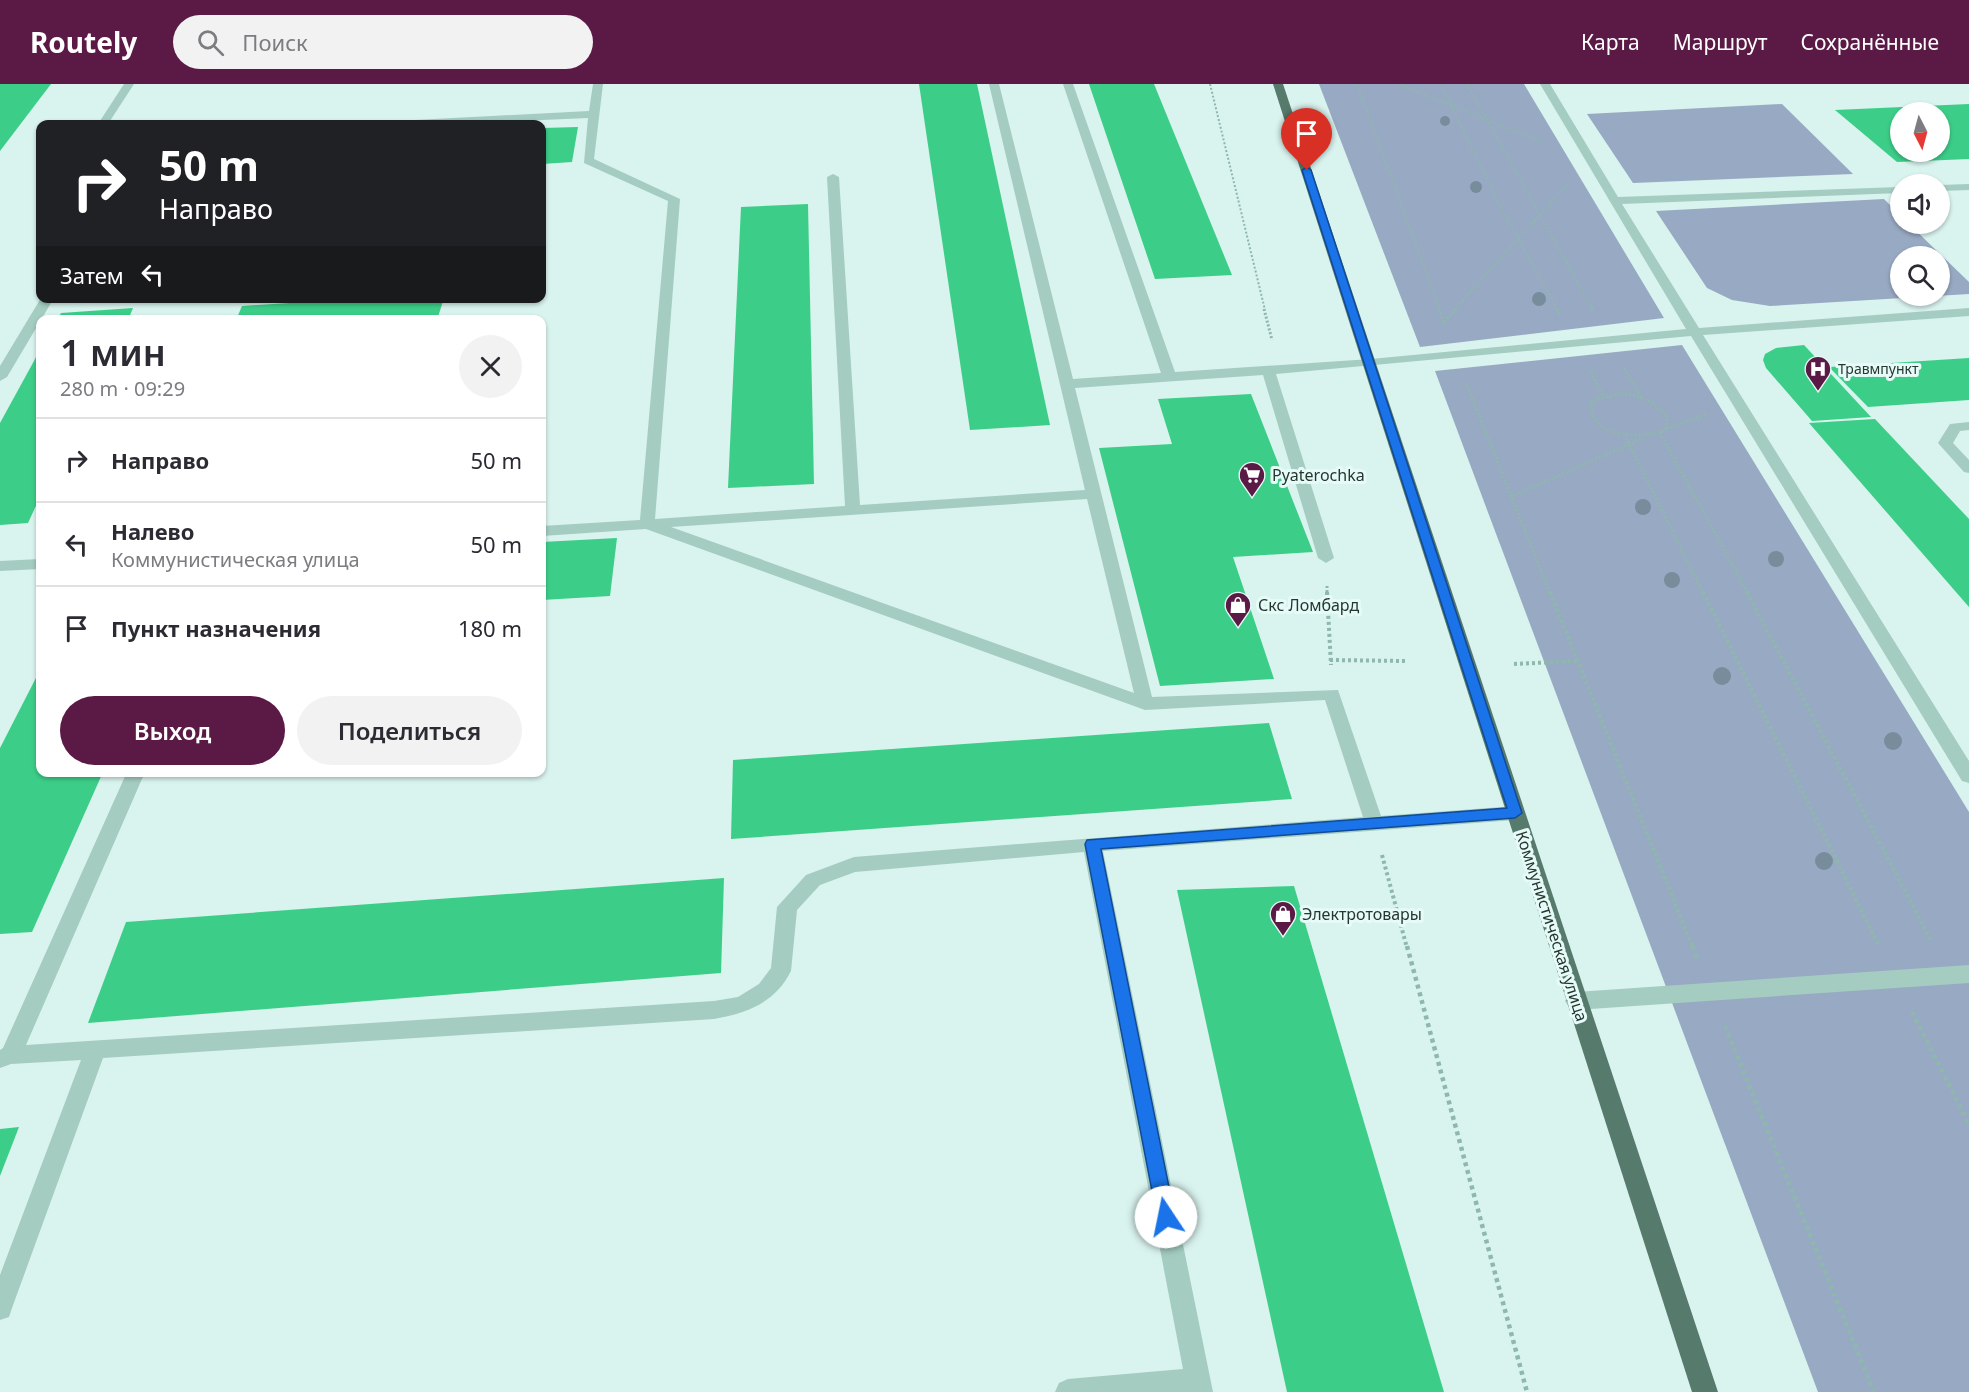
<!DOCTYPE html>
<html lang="ru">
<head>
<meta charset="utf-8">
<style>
	:root { --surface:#fff; --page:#f2f2f3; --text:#2b2b33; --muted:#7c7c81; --line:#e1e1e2; --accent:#5b1945 }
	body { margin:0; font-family:"Noto Sans",sans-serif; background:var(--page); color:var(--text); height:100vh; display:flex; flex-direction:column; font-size:22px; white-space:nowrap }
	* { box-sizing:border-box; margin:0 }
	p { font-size:20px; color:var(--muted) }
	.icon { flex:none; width:33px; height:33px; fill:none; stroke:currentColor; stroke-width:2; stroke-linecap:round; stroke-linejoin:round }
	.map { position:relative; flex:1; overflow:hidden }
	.sheet { position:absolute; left:36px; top:231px; width:510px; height:462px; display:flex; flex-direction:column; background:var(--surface); border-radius:12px; box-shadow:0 2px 4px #0004 }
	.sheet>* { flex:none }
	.hud { position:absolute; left:36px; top:36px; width:510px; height:183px; border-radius:12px; box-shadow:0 2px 4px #0004; background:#202124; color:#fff; overflow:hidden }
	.needle { width:39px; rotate:174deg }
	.buttons { position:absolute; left:1890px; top:18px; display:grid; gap:12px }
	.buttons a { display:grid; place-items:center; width:60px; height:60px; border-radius:50%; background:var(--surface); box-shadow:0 2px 4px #0004; font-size:30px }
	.pin { position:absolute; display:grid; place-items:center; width:51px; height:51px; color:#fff; margin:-62px -26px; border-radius:50% 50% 50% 0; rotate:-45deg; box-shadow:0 0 6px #0007 }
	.pin .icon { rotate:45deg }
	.me { position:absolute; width:66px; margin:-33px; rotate:349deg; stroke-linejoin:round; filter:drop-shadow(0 0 4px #0008) }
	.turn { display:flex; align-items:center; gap:21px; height:126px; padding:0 24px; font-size:27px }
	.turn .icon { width:78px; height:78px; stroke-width:2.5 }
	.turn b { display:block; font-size:42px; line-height:51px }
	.then { display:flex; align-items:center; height:57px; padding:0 24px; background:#0003; gap:12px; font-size:22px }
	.round { display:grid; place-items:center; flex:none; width:63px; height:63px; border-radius:32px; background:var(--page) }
	.head { display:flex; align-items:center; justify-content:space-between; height:102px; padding:0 24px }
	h1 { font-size:36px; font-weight:600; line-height:45px }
	.action { display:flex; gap:12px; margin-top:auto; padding:12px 24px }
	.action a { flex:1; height:69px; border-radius:36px; background:var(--accent); color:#fff; font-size:24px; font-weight:600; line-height:69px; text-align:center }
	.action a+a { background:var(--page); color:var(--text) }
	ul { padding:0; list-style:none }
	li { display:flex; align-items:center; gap:18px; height:84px; padding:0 24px; border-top:2px solid var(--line) }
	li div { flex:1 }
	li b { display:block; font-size:22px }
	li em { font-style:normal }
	header { display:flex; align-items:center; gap:36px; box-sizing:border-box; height:84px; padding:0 30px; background:var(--accent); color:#fff }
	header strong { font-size:28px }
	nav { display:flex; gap:33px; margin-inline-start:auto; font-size:21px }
	.search { width:420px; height:54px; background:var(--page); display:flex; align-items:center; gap:15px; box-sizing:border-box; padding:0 21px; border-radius:33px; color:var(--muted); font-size:22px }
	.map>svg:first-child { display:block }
	.green { fill:#98a9c3; fill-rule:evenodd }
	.building { fill:#3cce88; fill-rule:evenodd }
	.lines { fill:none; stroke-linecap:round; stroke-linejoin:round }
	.path-far3 { stroke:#8eb8ac; stroke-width:2; stroke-dasharray:2 2; stroke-linecap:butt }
	.path-far2 { stroke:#8eb8ac; stroke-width:3; stroke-dasharray:2 2; stroke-linecap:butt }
	.path-far1 { stroke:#8eb8ac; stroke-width:4; stroke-dasharray:3 3; stroke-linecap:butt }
	.path { stroke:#8eb8ac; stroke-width:4.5; stroke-dasharray:4 4; stroke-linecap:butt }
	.minor { fill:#a4ccc1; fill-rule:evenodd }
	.major { fill:#567a6c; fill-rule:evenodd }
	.tree { fill:#788d9b }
	.route { fill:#1a73e8; stroke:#114b97; stroke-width:1.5 }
	.labels { text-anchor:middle; stroke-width:6; stroke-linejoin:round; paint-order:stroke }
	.far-poi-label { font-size:14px; fill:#263730; stroke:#e6fbf7; text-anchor:start }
	.poi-label { font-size:16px; fill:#263730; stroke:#e6fbf7; text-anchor:start }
	.street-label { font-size:16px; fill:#263730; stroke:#e6fbf7 }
</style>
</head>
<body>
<header>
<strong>Routely</strong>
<div class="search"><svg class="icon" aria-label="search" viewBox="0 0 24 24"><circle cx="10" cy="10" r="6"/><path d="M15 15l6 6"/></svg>Поиск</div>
<nav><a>Карта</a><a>Маршрут</a><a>Сохранённые</a></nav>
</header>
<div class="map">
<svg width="1969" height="1308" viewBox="0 0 1969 1308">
	<rect width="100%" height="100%" fill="#d9f3ee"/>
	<g class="green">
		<path d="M1319 0H1524L1664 234 1420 263Z"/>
		<path d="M1782 20 1853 90 1633 99 1587 30Z"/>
		<path d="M1884 115 1900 131V140H1909L1969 198V210L1770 222 1732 216 1707 204 1656 127ZM1900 172H1940V212H1900Z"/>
		<path d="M1682 261 1969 728V1308H1818L1435 287Z"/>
	</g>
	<g class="building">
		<path d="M0 0H51L0 67Z"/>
		<path d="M919 0H977L1050 341 970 346Z"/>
		<path d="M1089 0H1154L1232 191 1155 195Z"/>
		<path d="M1969 20V75L1897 78 1835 26ZM1900 28H1940V68H1900Z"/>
		<path d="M578 43 572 78 542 80V44Z"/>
		<path d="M808 120 814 400 728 404 741 123Z"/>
		<path d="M368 214H444L437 236H236L242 222Z"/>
		<path d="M133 224 128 236H57L61 229Z"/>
		<path d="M1804 261 1871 333 1812 337 1766 284 1763 276 1765 270 1776 264Z"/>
		<path d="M40 266V413L28 439 0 441V339Z"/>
		<path d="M1969 274V316L1868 323 1829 283Z"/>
		<path d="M1251 310 1313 468 1233 473 1274 595 1160 602 1099 364 1172 360 1158 315Z"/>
		<path d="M1875 335 1969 435V523L1809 339Z"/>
		<path d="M617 454 610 512 542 516V458Z"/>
		<path d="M40 586V688H103L32 848 0 850V664Z"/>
		<path d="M1269 639 1292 715 731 755 733 676Z"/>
		<path d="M724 794 721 889 88 939 126 838Z"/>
		<path d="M1294 802 1444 1308H1287L1177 806Z"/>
		<path d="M19 1043 0 1092V1045Z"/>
	</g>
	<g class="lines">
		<g class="path-far3">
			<path d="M1210 0 1265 226"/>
			<path d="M1357 0 1440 226"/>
			<path d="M1398 0 1542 58"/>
			<path d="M1441 0 1500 122 1558 226"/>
			<path d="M1467 0 1593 226"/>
			<path d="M1454 226 1568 100"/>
		</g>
		<g class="path-far2">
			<path d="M1264 225 1272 256"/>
			<path d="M1439 225 1445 241"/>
			<path d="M1557 225 1561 232"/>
			<path d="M1592 225 1593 227"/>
			<path d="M1444 238 1456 225"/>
			<path d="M1624 284 1642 314"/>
			<path d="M1591 288 1603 312"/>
			<path d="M1466 299 1550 509"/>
			<path d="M1621 309C1640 312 1656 318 1668 334L1665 346C1640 355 1586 355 1592 317Z"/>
			<path d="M1666 345 1707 330"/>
			<path d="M1660 349 1748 509"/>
			<path d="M1624 350 1703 509"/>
			<path d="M1511 413 1643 354"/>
			<path d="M1327 502V509"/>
		</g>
		<g class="path-far1">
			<path d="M1327 508 1331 581"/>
			<path d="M1550 508 1693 864"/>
			<path d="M1703 508 1878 860"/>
			<path d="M1747 508 1931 856"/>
			<path d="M1330 576 1405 577"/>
			<path d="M1514 580 1577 577"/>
			<path d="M1382 771 1407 864"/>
		</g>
		<g class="path">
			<path d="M1407 862 1527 1308"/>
			<path d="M1692 862 1697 874"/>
			<path d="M1912 928 1969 1040"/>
			<path d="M1725 942 1874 1308"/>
		</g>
		<g class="minor">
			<path d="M124 0H134L108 40H98Z"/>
			<path d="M593 0H603L594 75 680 115 655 435 845 422 827 93 833 90 839 93 860 421 1085 406 989 0H999L1073 295 1161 289 1063 0H1073L1175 288 1371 275 1686 245 1540 0H1550L1618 113 1900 103V109L1622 120 1699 244 1969 224V232L1703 251 1969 677V699L1962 697 1691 252 1276 290 1334 474 1326 479 1318 474 1263 291 1075 304 1152 613 1338 606 1381 732 1515 722 1522 724 1524 729 1522 734 1515 736 1103 767 1213 1308H1055L1059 1299 1068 1295 1183 1285 1084 768 855 788 820 801 797 826 791 887C775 919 747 929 714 935L103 974 12 1224 9 1233 0 1236V1191L81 976 11 980 0 984V966L3 964 127 688H145L26 961 714 917 738 913 759 900 771 884 777 823 806 791 854 773 1363 733 1325 616 1145 626 646 445 542 452V442L640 436 668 117 584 79 588 34 450 40H391L396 37 589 27ZM1087 415 1134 609 671 443Z"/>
			<path d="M1969 100V106L1940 107V101Z"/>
			<path d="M41 214H54L7 293 0 297V282Z"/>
			<path d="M1969 338V346L1960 347 1953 359 1969 376V389L1964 388 1938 359 1950 340Z"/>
			<path d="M40 475V485L0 487V477Z"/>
			<path d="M1969 881V899L1576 926 1569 923 1565 917 1569 911 1576 908Z"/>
		</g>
		<path class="major" d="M1273 0H1283L1718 1308H1692Z"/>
	</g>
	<g class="tree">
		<circle cx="1445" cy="37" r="5"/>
		<circle cx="1476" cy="103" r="6"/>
		<circle cx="1539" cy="215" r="7"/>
		<circle cx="1643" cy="423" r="8"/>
		<circle cx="1776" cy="475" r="8"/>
		<circle cx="1672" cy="496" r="8"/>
		<circle cx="1722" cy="592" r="9"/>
		<circle cx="1893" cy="657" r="9"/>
		<circle cx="1824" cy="777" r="9"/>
	</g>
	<path class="route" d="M1307 83 1311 86 1522 729 1515 734 1101 765 1175 1133 1172 1139 1166 1141 1160 1139 1157 1133 1085 760 1087 756 1507 724 1302 86Z"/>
	<defs>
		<g id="hospital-pin" transform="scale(1.35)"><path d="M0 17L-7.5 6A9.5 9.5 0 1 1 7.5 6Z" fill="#5b1945" stroke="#e6fbf7"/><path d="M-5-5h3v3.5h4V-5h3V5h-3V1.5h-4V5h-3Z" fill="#fff"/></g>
		<g id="supermarket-pin" transform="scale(1.35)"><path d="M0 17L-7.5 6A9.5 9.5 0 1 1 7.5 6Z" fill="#5b1945" stroke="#e6fbf7"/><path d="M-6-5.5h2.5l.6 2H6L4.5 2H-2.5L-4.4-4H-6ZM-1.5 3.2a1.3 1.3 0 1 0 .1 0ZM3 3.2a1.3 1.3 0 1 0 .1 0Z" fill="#fff"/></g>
		<g id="shop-pin" transform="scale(1.35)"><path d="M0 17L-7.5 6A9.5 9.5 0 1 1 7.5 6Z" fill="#5b1945" stroke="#e6fbf7"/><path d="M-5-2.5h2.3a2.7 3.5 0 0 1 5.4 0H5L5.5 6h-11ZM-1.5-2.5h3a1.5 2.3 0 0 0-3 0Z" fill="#fff"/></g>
	</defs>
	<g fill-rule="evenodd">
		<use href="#hospital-pin" x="1818" y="285"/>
		<use href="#supermarket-pin" x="1252" y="391"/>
		<use href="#shop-pin" x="1238" y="521"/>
		<use href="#shop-pin" x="1283" y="830"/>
	</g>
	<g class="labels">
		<g class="far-poi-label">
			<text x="1838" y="290">Травмпункт</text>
		</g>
		<g class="poi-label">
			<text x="1272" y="397">Pyaterochka</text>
			<text x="1258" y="527">Скс Ломбард</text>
			<text x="1302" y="836">Электротовары</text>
		</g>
		<g class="street-label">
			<text transform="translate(1552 842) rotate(72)" y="6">Коммунистическая улица</text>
		</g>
	</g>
</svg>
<div class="buttons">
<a><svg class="needle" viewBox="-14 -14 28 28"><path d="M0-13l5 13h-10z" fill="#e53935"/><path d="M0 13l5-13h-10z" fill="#7c7c81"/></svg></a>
<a><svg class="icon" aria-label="sound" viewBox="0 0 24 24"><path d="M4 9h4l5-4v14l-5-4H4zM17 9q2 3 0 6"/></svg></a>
<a><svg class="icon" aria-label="search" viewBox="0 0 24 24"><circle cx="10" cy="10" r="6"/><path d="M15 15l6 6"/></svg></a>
</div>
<div class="pin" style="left:1307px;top:86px;background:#d93025"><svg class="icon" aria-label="arrive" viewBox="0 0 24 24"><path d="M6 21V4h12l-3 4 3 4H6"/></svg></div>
<svg class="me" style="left:1166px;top:1133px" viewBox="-20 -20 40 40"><circle r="19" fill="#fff"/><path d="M0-13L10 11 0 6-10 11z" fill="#1a73e8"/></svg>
<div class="hud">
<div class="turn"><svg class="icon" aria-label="right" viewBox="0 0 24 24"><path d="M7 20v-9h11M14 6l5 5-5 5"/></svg><div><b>50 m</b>Направо</div></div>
<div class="then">Затем<svg class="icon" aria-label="left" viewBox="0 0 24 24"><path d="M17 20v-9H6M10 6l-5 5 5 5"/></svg></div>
</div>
<section class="sheet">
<div class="head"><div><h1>1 мин</h1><p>280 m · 09:29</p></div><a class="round"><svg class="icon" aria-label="close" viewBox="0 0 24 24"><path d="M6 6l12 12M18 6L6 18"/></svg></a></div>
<ul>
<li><svg class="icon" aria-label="right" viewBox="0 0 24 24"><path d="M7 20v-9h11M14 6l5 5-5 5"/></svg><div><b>Направо</b></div><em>50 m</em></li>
<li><svg class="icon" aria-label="left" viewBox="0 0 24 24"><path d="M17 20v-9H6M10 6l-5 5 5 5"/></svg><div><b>Налево</b><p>Коммунистическая улица</p></div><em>50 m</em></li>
<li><svg class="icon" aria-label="arrive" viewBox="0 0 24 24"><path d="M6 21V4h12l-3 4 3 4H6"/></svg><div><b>Пункт назначения</b></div><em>180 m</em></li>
</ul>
<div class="action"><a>Выход</a><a>Поделиться</a></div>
</section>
</div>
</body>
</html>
